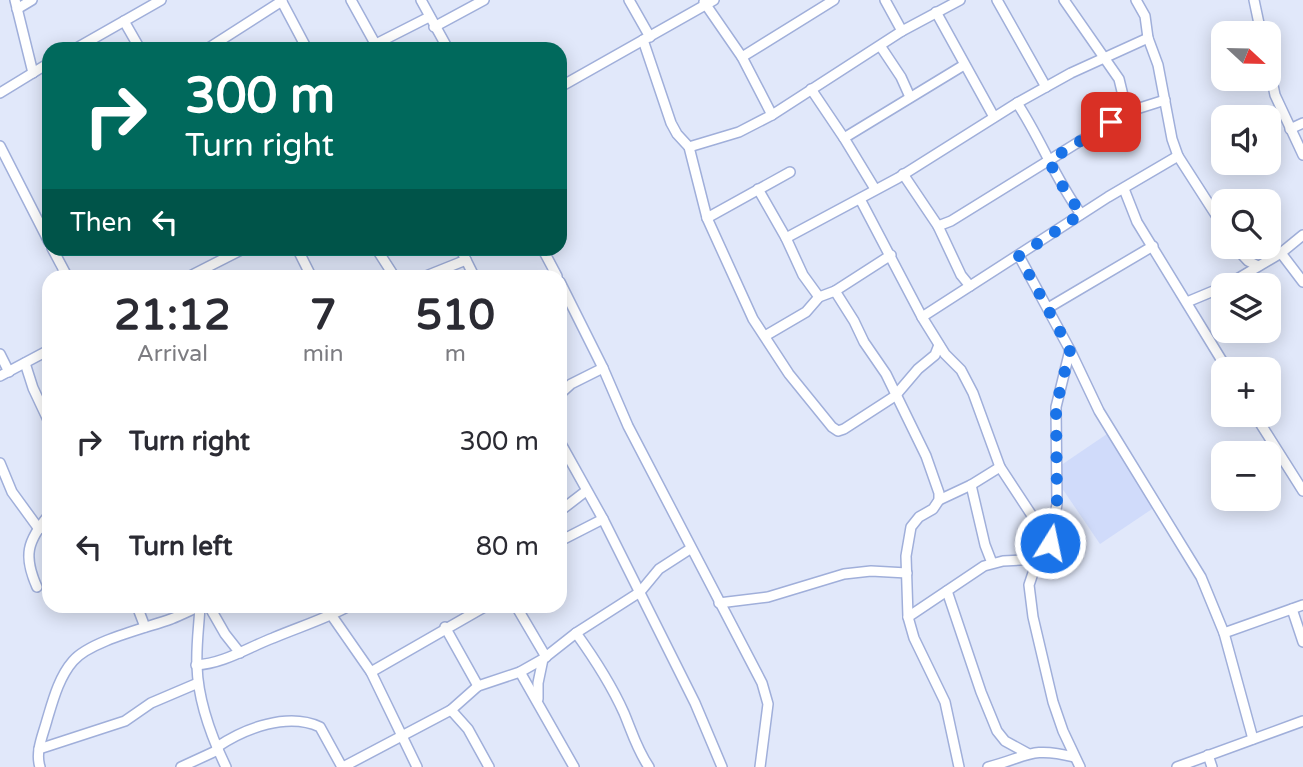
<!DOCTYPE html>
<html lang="en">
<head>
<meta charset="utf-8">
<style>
	:root { --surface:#fff; --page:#f7f7f7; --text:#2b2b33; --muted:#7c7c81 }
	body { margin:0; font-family:"Varela Round",sans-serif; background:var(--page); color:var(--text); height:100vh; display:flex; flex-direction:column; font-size:26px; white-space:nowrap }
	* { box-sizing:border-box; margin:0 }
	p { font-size:23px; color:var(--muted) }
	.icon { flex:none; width:38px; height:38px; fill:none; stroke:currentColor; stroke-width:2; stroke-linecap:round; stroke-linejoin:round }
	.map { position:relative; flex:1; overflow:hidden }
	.sheet { position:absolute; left:42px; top:270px; width:525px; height:343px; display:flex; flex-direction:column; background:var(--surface); border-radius:21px; box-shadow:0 4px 18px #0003 }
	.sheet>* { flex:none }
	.guide { position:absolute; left:42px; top:42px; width:525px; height:214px; border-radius:21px; box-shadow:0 4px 18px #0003; background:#00695c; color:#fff; overflow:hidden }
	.needle { width:46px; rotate:112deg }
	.controls { position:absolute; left:1211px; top:21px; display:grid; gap:14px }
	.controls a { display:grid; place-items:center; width:70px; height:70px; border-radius:14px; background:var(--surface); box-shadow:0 4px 18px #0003; font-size:35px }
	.pin { position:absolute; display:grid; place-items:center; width:60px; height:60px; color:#fff; margin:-30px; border-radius:14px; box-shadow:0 4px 10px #0006 }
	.me { position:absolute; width:77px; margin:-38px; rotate:10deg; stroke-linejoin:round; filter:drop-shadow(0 0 5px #0008) }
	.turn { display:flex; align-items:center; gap:24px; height:147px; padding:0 28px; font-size:32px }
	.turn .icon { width:91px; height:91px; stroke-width:2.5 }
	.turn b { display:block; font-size:49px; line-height:60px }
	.then { display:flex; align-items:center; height:66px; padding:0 28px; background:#0003; gap:14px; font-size:26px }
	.eta { display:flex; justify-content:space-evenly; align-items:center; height:119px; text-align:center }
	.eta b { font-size:42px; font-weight:700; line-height:49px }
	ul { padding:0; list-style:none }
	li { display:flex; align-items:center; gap:21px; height:105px; padding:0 28px }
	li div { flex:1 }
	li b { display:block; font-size:26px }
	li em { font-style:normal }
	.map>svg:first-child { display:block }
	.built { fill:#d0dbfa }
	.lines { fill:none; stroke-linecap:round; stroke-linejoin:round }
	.minor-casing { stroke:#a0afda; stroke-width:12 }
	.minor { stroke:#fff; stroke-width:9 }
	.route { stroke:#1a73e8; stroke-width:12; stroke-dasharray:0 21.6 }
</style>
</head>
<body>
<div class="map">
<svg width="1303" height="767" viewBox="0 0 1303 767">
	<rect width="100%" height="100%" fill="#e1e8fa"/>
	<path class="built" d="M1107 434 1155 507 1100 544 1051 472Z"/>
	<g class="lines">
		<g class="minor-casing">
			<g id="minor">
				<path d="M15 0 33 73"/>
				<path d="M281 0 307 49"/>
				<path d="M351 0 377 47"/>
				<path d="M421 0 448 49"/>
				<path d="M629 0 650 37"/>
				<path d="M885 0 902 31"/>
				<path d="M997 0 1046 87"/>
				<path d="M1064 0 1119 79 1127 112"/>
				<path d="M1136 0 1145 16 1148 38 1158 65 1172 139 1178 156 1223 226"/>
				<path d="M1254 0 1261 33"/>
				<path d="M704 2 742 57 772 115"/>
				<path d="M17 9 32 0"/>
				<path d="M936 12 994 117"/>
				<path d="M124 21 140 49"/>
				<path d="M434 27 484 0"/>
				<path d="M643 40 671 123 677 134 689 147 707 218 753 319 789 374 832 427 838 431 844 429 895 396 918 369 935 355 939 345"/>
				<path d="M881 47 901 77 910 97"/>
				<path d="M75 49 161 0"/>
				<path d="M207 49 282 1"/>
				<path d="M366 49 429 17"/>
				<path d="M742 57 834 0"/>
				<path d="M1269 66 1275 95 1303 155"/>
				<path d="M560 87 714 0"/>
				<path d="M811 89 844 138 875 189"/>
				<path d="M0 93 49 63"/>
				<path d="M1017 103C1041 139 1055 179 1081 214"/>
				<path d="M1290 129 1303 123"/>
				<path d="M844 138 964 65"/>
				<path d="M0 146 49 242"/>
				<path d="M689 147 739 132 772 115 902 31 960 0"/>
				<path d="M903 174 938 226 961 275 970 286"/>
				<path d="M758 189 786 238 803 275 819 297"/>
				<path d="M1124 189 1137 222 1227 369"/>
				<path d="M860 199 922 317 945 354 961 370 973 393 1000 467 1050 543"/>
				<path d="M707 218 790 172"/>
				<path d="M938 226 951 221 1127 112 1165 100"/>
				<path d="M786 238 898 178 1017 103 1071 73 1148 38"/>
				<path d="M1235 247 1248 261 1258 266"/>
				<path d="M52 248 67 276"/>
				<path d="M297 248 311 276"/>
				<path d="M376 248 394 276"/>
				<path d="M460 248 474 276"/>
				<path d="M542 248 557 276"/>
				<path d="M1281 253 1303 282"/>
				<path d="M1019 256 1070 350 1099 411 1201 577 1224 633 1253 739"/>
				<path d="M190 276 245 248"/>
				<path d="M426 276 466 260"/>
				<path d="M560 282 603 368 628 426 762 683 768 704 760 767"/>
				<path d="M1227 285 1281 253 1303 235"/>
				<path d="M835 291 891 255"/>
				<path d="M1187 302 1223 287"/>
				<path d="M1048 308 1153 246"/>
				<path d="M922 317 1108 197 1178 156"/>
				<path d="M765 336 806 312 819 297 835 291 854 321 864 342 886 374 926 456 939 493V500L933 509 919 517 911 527 906 556 908 617 914 638 945 702 959 767"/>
				<path d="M1070 350 1056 407 1057 504 1050 543 1033 573 1029 585 1033 617 1053 702 1063 731 1080 767"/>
				<path d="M0 354 9 372"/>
				<path d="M25 363 33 388 49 422"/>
				<path d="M0 376 49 350"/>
				<path d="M560 394 571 384 603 368"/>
				<path d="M1255 415 1303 491"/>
				<path d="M560 442 603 519 695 703 722 767"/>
				<path d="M0 463 12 492 39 529"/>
				<path d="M971 485 985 545 992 563"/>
				<path d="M939 500 971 485 1000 467"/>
				<path d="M560 511 586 491"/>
				<path d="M560 541 603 519"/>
				<path d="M37 587C23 556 27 541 49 515"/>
				<path d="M947 591 981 692 997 731 1005 741 1027 753"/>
				<path d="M719 603 768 597 844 574 871 571 907 573"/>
				<path d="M137 606 145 627"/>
				<path d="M200 606C199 626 196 646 197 666 198 701 211 736 226 767"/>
				<path d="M209 606 225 634 240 653"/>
				<path d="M325 606 371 672 417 767"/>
				<path d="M516 606 546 657"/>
				<path d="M1292 609 1303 642"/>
				<path d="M908 617 984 566 1003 561 1040 559"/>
				<path d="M445 627 478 686"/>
				<path d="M576 633C594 658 611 684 624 713 632 732 637 750 649 767"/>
				<path d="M1224 633 1303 605"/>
				<path d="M196 665C223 664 249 647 273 638 299 627 325 619 349 606"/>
				<path d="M371 672 486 606"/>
				<path d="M520 672 574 767"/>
				<path d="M538 699V683L543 659"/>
				<path d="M451 710 468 729 489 767"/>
				<path d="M217 747C245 728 288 712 320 727L342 767"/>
				<path d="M39 749 125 721 151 703 198 683"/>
				<path d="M1208 755 1212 767"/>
				<path d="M40 767C35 752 43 735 47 720 53 700 59 677 73 661 90 641 146 628 171 619 181 615 191 610 200 606"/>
				<path d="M181 767 218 750"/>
				<path d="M343 767 451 710 478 686 520 672 543 659 576 633 640 592 659 569 690 549"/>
				<path d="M988 767C1028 757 1030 746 1074 757"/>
				<path d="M1177 767 1303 721"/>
			</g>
		</g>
		<use href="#minor" class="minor"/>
	</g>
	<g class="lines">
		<path class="route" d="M1050 543 1057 504 1056 407 1070 350 1019 256 1081 214 1054 173 1050 160 1111 122"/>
	</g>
</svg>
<div class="controls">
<a><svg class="needle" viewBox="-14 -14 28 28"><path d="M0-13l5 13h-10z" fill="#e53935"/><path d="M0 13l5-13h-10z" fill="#7c7c81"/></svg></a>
<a><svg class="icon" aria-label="sound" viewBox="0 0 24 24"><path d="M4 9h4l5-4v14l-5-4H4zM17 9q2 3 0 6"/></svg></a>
<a><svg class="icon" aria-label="search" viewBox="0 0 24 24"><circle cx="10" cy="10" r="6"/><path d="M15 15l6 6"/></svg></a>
<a><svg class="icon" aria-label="layers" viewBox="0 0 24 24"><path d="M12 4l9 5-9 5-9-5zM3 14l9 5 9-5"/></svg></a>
<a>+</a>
<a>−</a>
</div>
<div class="pin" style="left:1111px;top:122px;background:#d93025"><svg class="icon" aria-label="arrive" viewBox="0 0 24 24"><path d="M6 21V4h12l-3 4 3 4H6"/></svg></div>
<svg class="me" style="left:1050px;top:543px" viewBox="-20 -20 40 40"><circle r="17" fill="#1a73e8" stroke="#fff" stroke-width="3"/><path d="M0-11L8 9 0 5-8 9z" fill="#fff"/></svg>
<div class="guide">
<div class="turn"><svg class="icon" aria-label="right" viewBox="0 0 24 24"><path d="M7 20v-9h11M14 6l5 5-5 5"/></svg><div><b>300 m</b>Turn right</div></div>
<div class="then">Then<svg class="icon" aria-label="left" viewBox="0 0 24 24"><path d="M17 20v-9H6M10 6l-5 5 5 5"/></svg></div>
</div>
<section class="sheet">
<div class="eta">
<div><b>21:12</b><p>Arrival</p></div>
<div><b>7</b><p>min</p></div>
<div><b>510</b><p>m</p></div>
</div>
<ul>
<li><svg class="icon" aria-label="right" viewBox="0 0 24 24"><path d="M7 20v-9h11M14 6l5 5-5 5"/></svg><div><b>Turn right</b></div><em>300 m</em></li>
<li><svg class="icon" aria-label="left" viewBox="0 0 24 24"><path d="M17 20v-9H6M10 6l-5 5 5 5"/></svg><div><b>Turn left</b></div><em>80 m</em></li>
</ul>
</section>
</div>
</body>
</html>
